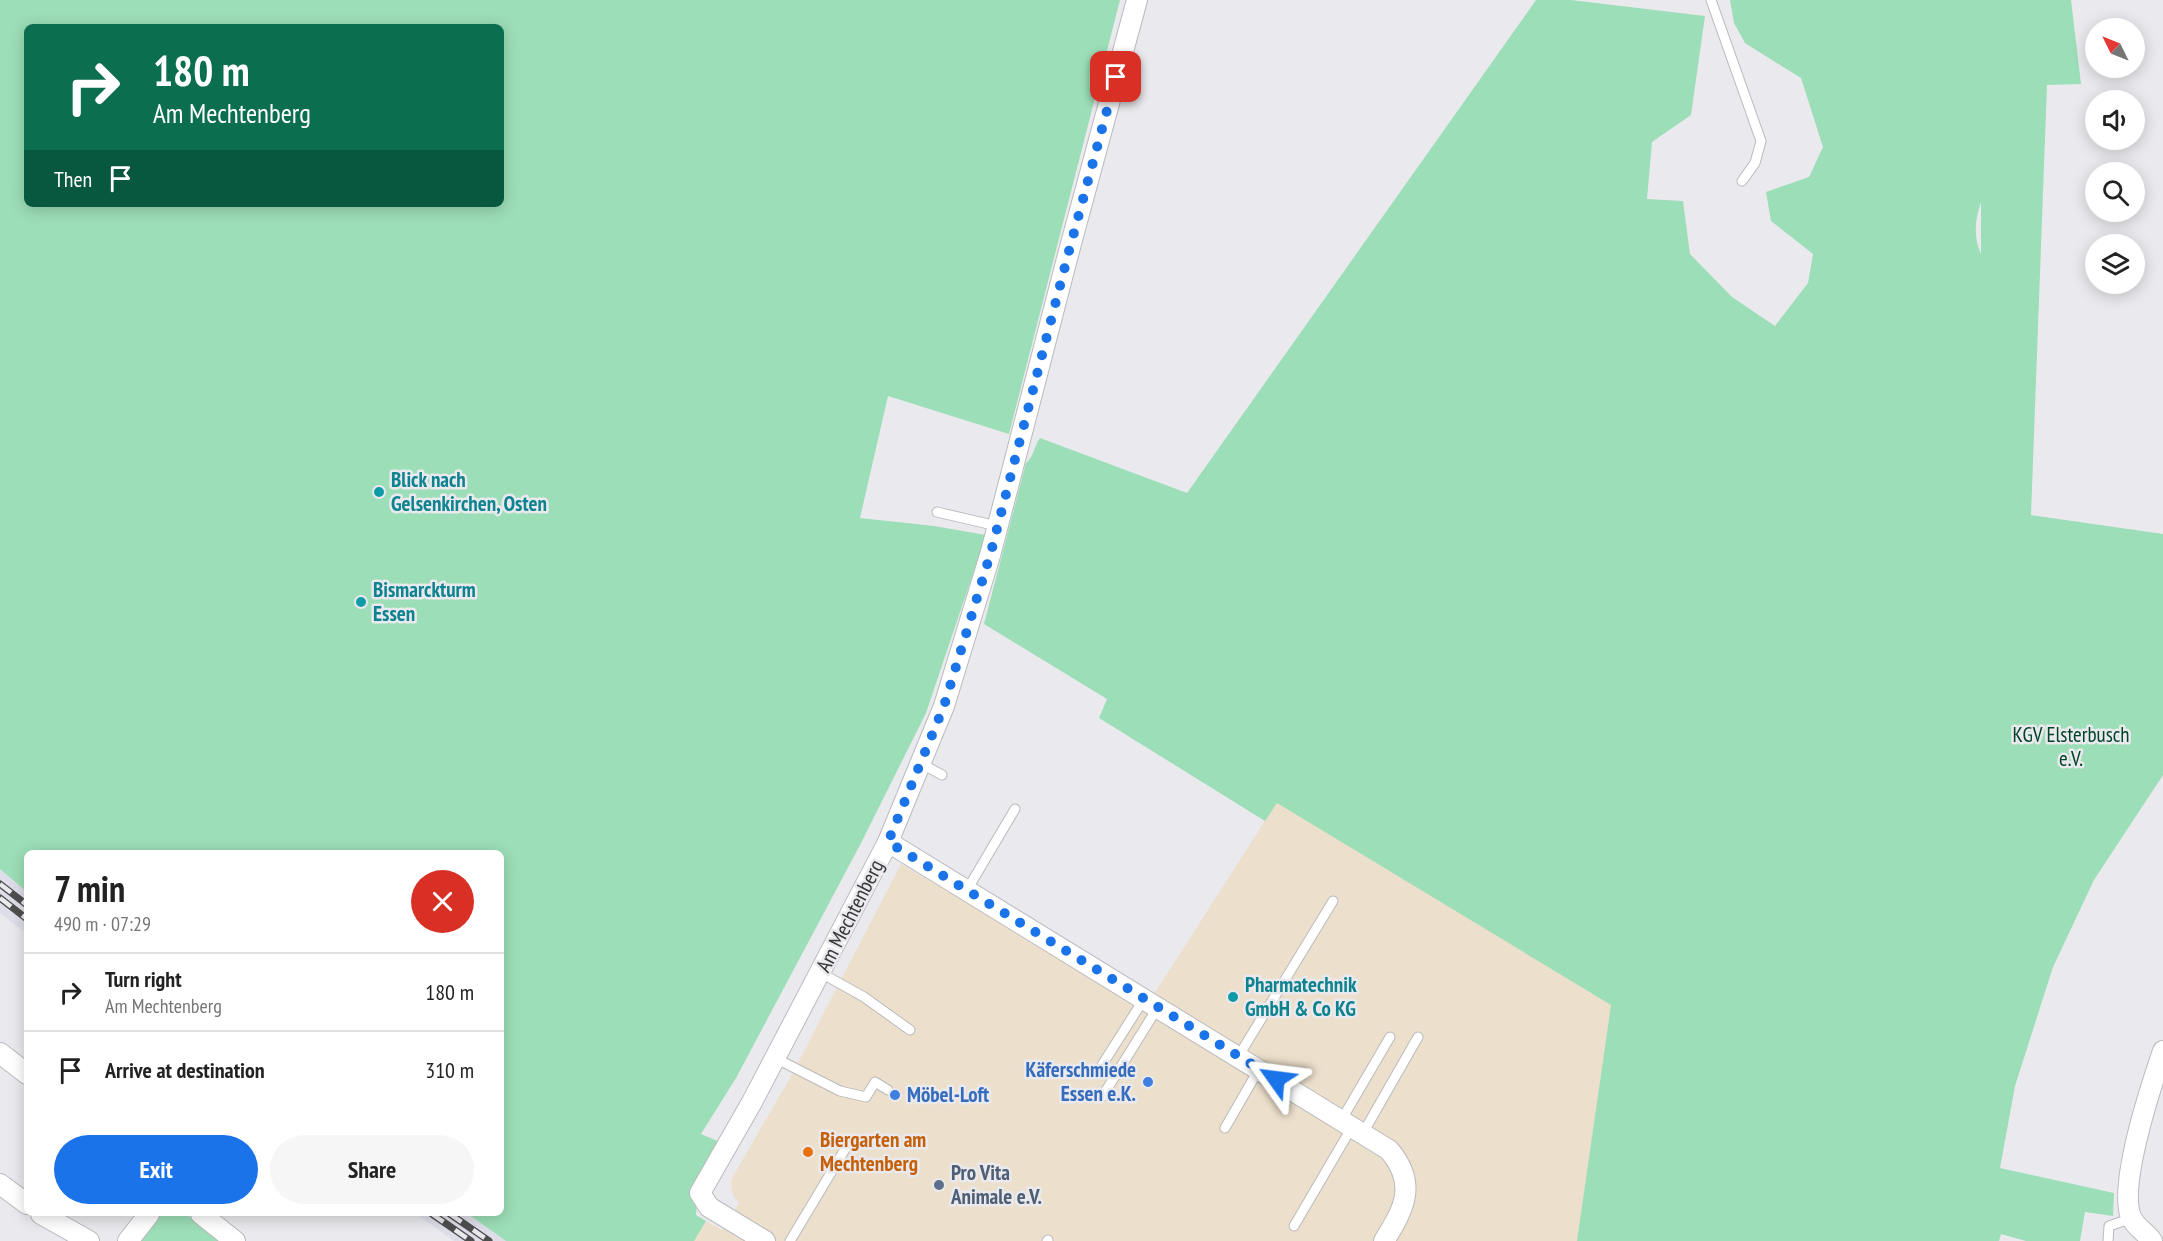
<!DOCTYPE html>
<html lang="en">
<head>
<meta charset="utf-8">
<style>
	:root { --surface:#fff; --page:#f6f6f6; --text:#222; --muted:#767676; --line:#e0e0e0; --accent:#1a73e8 }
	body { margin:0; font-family:"PT Sans Narrow",sans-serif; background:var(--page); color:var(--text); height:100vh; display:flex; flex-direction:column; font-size:22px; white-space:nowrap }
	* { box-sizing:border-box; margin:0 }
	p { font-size:20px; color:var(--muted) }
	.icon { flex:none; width:33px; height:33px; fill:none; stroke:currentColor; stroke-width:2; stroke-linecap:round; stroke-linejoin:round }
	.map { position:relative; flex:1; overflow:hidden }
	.drawer { position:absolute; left:24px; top:850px; width:480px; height:366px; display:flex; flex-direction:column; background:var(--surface); border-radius:9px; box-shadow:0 3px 15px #0003 }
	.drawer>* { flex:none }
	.hud { position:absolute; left:24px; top:24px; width:480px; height:183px; border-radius:9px; box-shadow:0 3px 15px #0003; background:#0b6e4f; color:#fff; overflow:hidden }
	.needle { width:39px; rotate:313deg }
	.fabs { position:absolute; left:2085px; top:18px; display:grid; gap:12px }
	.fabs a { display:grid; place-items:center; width:60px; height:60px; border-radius:50%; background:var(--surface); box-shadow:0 3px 15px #0003; font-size:30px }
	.pin { position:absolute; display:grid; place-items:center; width:51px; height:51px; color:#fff; margin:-26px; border-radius:12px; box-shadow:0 3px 9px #0006 }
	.me { position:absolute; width:66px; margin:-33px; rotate:301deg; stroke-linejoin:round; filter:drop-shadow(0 0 4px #0008) }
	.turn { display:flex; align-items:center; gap:21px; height:126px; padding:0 30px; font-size:27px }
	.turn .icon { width:78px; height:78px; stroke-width:2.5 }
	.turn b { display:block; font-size:42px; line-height:51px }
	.then { display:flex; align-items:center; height:57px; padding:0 30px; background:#0003; gap:12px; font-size:22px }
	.round { display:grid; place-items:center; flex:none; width:63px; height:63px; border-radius:32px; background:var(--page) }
	.summary { display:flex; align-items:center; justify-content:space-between; height:102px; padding:0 30px }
	h1 { font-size:36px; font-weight:800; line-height:45px }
	.cta { display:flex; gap:12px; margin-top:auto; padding:12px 30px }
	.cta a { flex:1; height:69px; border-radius:36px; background:var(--accent); color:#fff; font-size:24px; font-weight:800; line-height:69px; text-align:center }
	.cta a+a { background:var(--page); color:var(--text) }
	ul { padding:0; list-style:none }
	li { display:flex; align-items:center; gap:18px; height:78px; padding:0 30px; border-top:2px solid var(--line) }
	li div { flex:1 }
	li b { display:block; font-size:22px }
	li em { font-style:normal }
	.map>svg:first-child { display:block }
	.built { fill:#dedee9 }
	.industrial { fill:#ecdfcb }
	.green { fill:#9cdeb7; fill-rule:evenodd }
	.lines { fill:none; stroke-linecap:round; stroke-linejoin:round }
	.lane-casing { stroke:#bababd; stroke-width:11 }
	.street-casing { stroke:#bababd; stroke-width:22 }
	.lane { stroke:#fff; stroke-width:9 }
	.street { stroke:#fff; stroke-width:20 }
	.rail-casing { stroke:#4e4e4f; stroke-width:7 }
	.rail { stroke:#eaeaee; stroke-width:4.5; stroke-dasharray:14; stroke-linecap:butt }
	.route { stroke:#1a73e8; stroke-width:10; stroke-dasharray:0 18 }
	.culture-dot { fill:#0f9aa8; stroke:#eaeaee; stroke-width:2 }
	.shop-dot { fill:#3f7fe0; stroke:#eaeaee; stroke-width:2 }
	.food-dot { fill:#e8710a; stroke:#eaeaee; stroke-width:2 }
	.service-dot { fill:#5c6f8a; stroke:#eaeaee; stroke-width:2 }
	.labels { text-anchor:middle; stroke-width:5; stroke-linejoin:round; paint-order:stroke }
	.culture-label { font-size:21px; font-weight:bold; fill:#0d838f; stroke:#eaeaee; text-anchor:start }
	.park-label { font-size:21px; fill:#004427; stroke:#eaeaee }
	.street-label { font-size:21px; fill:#383839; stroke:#eaeaee }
	.shop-label { font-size:21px; font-weight:bold; fill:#366cbe; stroke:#eaeaee; text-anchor:end }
	.food-label { font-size:21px; font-weight:bold; fill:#c56008; stroke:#eaeaee; text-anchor:start }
	.service-label { font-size:21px; font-weight:bold; fill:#4e5e75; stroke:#eaeaee; text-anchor:start }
</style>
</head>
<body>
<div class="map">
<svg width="2163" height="1241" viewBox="0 0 2163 1241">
	<rect width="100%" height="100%" fill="#eaeaee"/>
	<g class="built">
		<path d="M0 869 27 892V934L0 913Z"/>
		<path d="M416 1214H468L506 1241H454Z"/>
	</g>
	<path class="industrial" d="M1277 802 1611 1005 1577 1241H694L706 1221 722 1230 739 1203 734 1197 731 1188 732 1178 790 1078 901 864 1144 1005 1158 988Z"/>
	<g class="green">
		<path d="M0 0H1120L1009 434 888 396 860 518 934 526 986 535 926 713 860 845 736 1078 701 1134 727 1145 698 1193 696 1215 706 1221 694 1241H506L468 1214H501V854H27V892L0 869ZM27 27H501V204H27Z"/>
		<path d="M1536 0H1571L1705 16 1691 115 1652 142 1647 199 1683 201 1690 254 1732 297 1775 326 1808 283 1813 254 1771 221 1766 192 1809 177 1823 147 1801 78 1745 43 1734 23 1730 0H2071L2081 84 2047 85 2031 515 2163 534V775L2094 880 2053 967 2015 1086 2000 1168 2114 1193 2113 1216 2085 1212 2080 1241H2026L2001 1234 1999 1241H1577L1611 1005 1277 803 1265 821 1099 718 1107 699 984 624 1026 463C1034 457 1034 446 1040 438L1187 493ZM1981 202V254C1973 236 1975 220 1981 202Z"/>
		<path d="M157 1214H186L220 1241H135Z"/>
	</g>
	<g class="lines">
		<g class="lane-casing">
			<g id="lane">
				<path d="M1711 0 1761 141 1755 163 1742 181"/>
				<path d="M937 512 997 526"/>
				<path d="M922 764 942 775"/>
				<path d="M967 890 1015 809"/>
				<path d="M821 973 864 997 910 1030"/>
				<path d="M1238 1057 1333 901"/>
				<path d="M775 1058 840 1091 866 1097 875 1082 888 1090"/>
				<path d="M1097 1073 1144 999"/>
				<path d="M1102 1097 1158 1007"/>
				<path d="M1342 1119 1390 1037"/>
				<path d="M1225 1128 1259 1069"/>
				<path d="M1363 1133 1418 1037"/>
				<path d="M1294 1226 1352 1127"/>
				<path d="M790 1241 850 1141"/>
				<path d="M1047 1241 1048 1240"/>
				<path d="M2108 1241 2109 1226 2132 1218"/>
			</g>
		</g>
		<g class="street-casing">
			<g id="street">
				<path d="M888 842 1389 1150C1418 1184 1404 1209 1384 1241"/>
				<path d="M0 1053 27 1074"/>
				<path d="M0 1184 27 1204"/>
				<path d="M41 1214 89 1241"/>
				<path d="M201 1214 235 1241"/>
				<path d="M128 1241 149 1214"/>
				<path d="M765 1241 709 1207 700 1193 752 1102 888 842 944 706 991 552 1069 251 1137 0"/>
				<path d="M2152 1241C2146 1232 2136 1228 2131 1217 2118 1185 2151 1086 2163 1051"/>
			</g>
		</g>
		<use href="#lane" class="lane"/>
		<use href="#street" class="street"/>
		<g class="rail-casing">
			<g id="rail">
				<path d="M0 884 27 905"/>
				<path d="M0 898 27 919"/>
				<path d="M432 1214 471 1241"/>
				<path d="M450 1214 489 1241"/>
			</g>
		</g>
		<use href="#rail" class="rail"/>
	</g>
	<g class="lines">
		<path class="route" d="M1116 77 1069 251 991 552 944 706 888 842 1276 1079"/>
	</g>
	<g class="culture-dot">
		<circle cx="379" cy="492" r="6"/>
		<circle cx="361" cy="602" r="6"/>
		<circle cx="1233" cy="997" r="6"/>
	</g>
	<g class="shop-dot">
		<circle cx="1148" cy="1082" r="6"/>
		<circle cx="895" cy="1095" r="6"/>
	</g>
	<circle class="food-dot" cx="808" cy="1152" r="6"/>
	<circle class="service-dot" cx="939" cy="1185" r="6"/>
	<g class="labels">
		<g class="culture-label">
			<text x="391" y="487">Blick nach<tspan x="391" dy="24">Gelsenkirchen, Osten</tspan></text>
			<text x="373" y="597">Bismarckturm<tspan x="373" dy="24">Essen</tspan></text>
			<text x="1245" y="992">Pharmatechnik<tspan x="1245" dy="24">GmbH &amp; Co KG</tspan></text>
		</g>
		<g class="park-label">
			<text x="2071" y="742">KGV Elsterbusch<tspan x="2071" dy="24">e.V.</tspan></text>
		</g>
		<g class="street-label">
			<text transform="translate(850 916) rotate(-63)" y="7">Am Mechtenberg</text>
		</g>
		<g class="shop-label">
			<text x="1136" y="1077">Käferschmiede<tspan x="1136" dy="24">Essen e.K.</tspan></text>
			<text x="907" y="1102" text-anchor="start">Möbel-Loft</text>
		</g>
		<g class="food-label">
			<text x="820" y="1147">Biergarten am<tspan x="820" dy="24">Mechtenberg</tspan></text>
		</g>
		<g class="service-label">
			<text x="951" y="1180">Pro Vita<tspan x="951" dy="24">Animale e.V.</tspan></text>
		</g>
	</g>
</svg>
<div class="fabs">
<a><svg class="needle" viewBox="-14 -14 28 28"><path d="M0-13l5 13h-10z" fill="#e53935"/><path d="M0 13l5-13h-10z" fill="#767676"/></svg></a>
<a><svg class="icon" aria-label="sound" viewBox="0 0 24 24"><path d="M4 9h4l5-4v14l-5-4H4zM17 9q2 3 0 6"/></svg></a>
<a><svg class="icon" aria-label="search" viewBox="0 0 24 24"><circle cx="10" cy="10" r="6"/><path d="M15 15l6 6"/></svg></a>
<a><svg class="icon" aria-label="layers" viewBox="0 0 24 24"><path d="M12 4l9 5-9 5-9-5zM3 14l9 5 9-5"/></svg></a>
</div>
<div class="pin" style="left:1116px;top:77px;background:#d93025"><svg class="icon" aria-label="arrive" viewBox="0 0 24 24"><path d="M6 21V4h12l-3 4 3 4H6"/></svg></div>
<svg class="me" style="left:1276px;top:1079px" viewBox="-20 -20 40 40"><path d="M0-17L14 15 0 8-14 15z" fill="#1a73e8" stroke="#fff" stroke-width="4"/></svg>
<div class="hud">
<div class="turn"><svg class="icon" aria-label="right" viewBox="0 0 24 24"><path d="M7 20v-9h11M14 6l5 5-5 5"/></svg><div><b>180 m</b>Am Mechtenberg</div></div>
<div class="then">Then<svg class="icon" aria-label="arrive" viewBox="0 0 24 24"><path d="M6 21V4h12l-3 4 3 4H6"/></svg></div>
</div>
<section class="drawer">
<div class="summary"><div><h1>7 min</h1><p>490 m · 07:29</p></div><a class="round" style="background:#d93025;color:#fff"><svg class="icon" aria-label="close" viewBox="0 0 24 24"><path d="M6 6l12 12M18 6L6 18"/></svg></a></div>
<ul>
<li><svg class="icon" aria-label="right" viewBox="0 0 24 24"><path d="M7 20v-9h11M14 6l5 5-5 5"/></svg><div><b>Turn right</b><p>Am Mechtenberg</p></div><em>180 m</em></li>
<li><svg class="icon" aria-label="arrive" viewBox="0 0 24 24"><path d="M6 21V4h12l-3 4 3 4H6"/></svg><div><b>Arrive at destination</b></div><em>310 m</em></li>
</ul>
<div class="cta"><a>Exit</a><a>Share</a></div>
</section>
</div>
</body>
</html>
